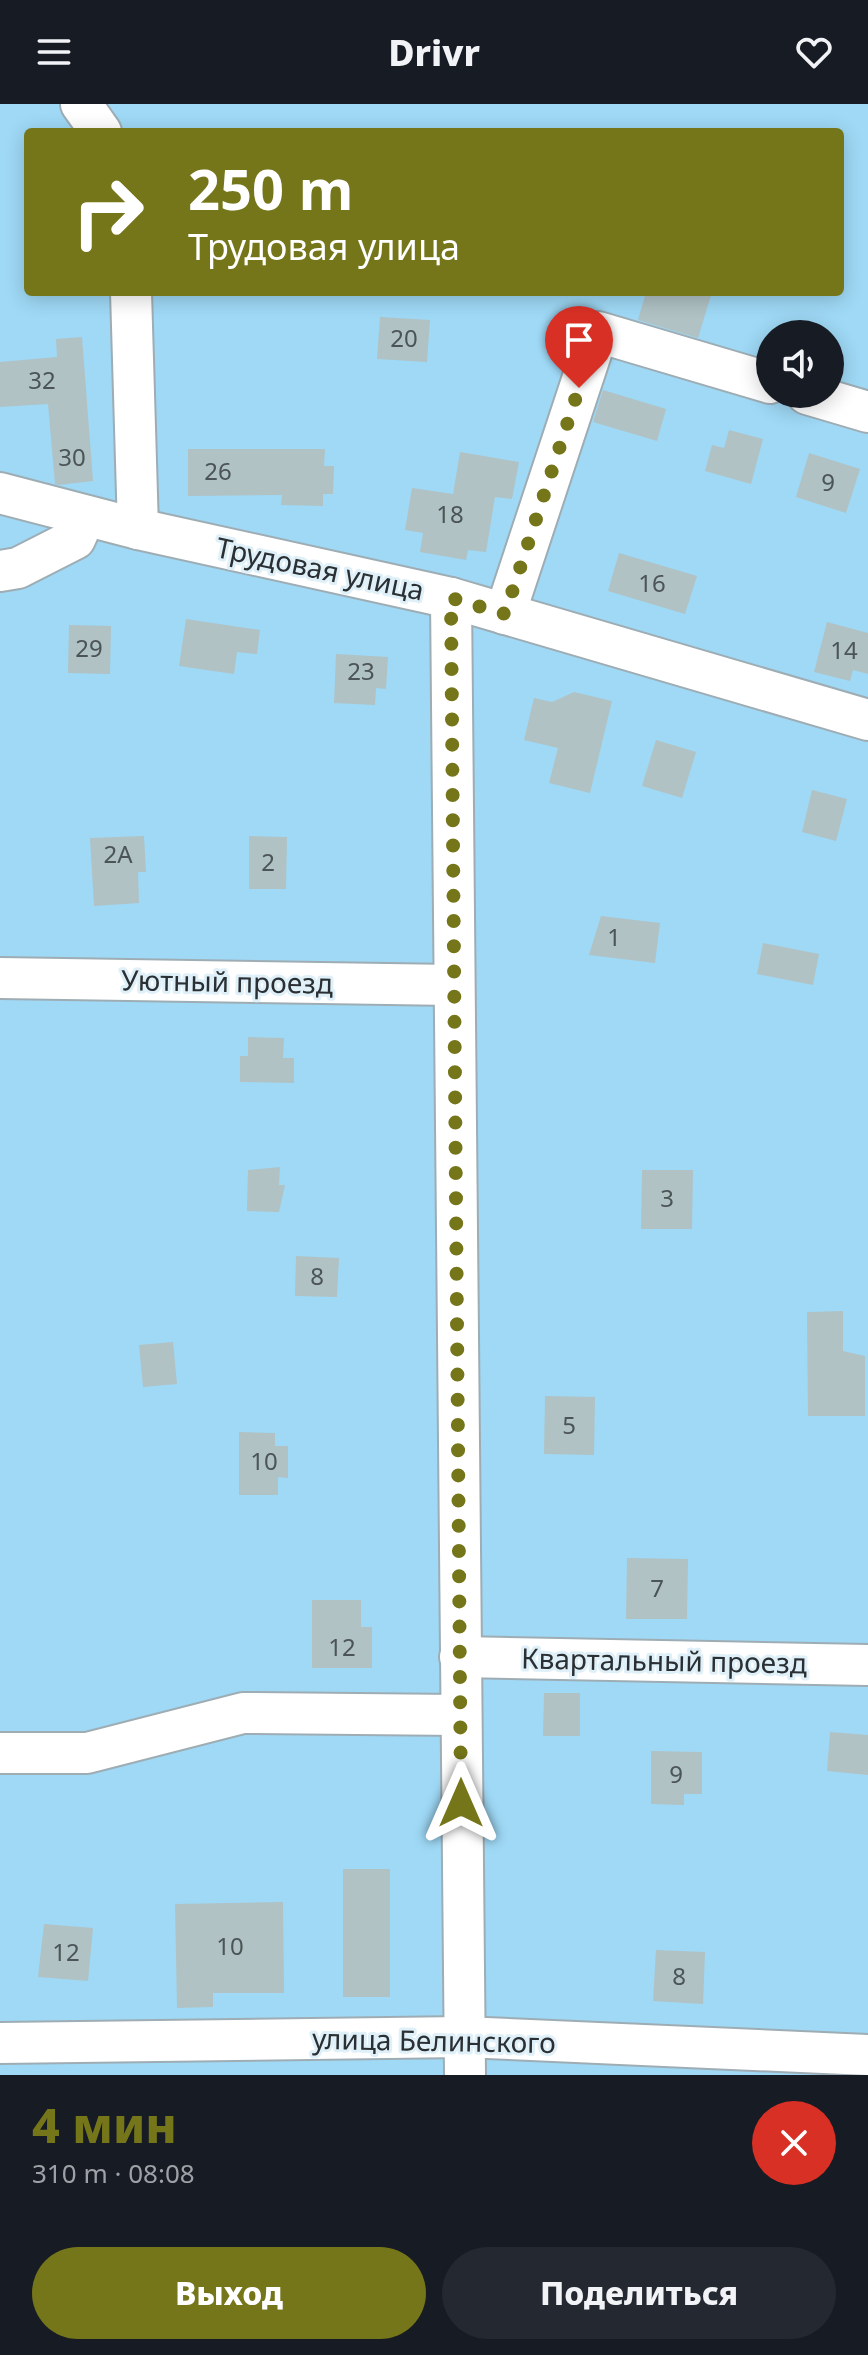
<!DOCTYPE html>
<html lang="ru">
<head>
<meta charset="utf-8">
<style>
	:root { --surface:#171b24; --page:#242831; --text:#f1f3f6; --muted:#9ea1a6; --accent:#75751a }
	body { margin:0; font-family:"Noto Sans",sans-serif; background:var(--page); color:var(--text); height:100vh; display:flex; flex-direction:column; font-size:30px; white-space:nowrap }
	* { box-sizing:border-box; margin:0 }
	p { font-size:26px; color:var(--muted) }
	.icon { flex:none; width:44px; height:44px; fill:none; stroke:currentColor; stroke-width:2; stroke-linecap:round; stroke-linejoin:round }
	.map { position:relative; height:1971px; overflow:hidden }
	.details { display:flex; flex-direction:column; background:var(--surface); flex:1 }
	.details>* { flex:none }
	.hud { position:absolute; left:24px; top:24px; width:820px; height:168px; border-radius:8px; box-shadow:0 4px 20px #0003; background:#75751a; color:#fff; overflow:hidden }
	.fabs { position:absolute; left:756px; top:216px; display:grid; gap:16px }
	.fabs a { display:grid; place-items:center; width:88px; height:88px; border-radius:50%; background:var(--surface); box-shadow:0 4px 20px #0003; font-size:40px }
	.pin { position:absolute; display:grid; place-items:center; width:68px; height:68px; color:#fff; margin:-82px -34px; border-radius:50% 50% 50% 0; rotate:-45deg; box-shadow:0 0 8px #0007 }
	.pin .icon { rotate:45deg }
	.me { position:absolute; width:88px; margin:-44px; rotate:0deg; stroke-linejoin:round; filter:drop-shadow(0 0 6px #0008) }
	.turn { display:flex; align-items:center; gap:28px; height:168px; padding:0 32px; font-size:36px }
	.turn .icon { width:104px; height:104px; stroke-width:2.5 }
	.turn b { display:block; font-size:56px; line-height:68px }
	.round { display:grid; place-items:center; flex:none; width:84px; height:84px; border-radius:42px; background:var(--page) }
	.headline { display:flex; align-items:center; justify-content:space-between; height:136px; padding:0 32px }
	h1 { font-size:48px; font-weight:800; line-height:60px; color:var(--accent) }
	.cta { display:flex; gap:16px; margin-top:auto; padding:16px 32px }
	.cta a { flex:1; height:92px; border-radius:48px; background:var(--accent); color:#fff; font-size:32px; font-weight:800; line-height:92px; text-align:center }
	.cta a+a { background:var(--page); color:var(--text) }
	header { display:flex; justify-content:space-between; align-items:center; height:104px; padding:0 32px; background:var(--surface); font-size:36px; font-weight:800 }
	.map>svg:first-child { display:block }
	.green { fill:#9fd9f6; fill-rule:evenodd }
	.building { fill:#b0c2c4 }
	.lines { fill:none; stroke-linecap:round; stroke-linejoin:round }
	.minor-casing { stroke:#9eadb4; stroke-width:44 }
	.minor { stroke:#fff; stroke-width:40 }
	.route { stroke:#75751a; stroke-width:14; stroke-dasharray:0 25.2 }
	.labels { text-anchor:middle; stroke-width:6; stroke-linejoin:round; paint-order:stroke }
	.number-label { font-size:24px; fill:#4b5456 }
	.street-label { font-size:28px; fill:#292f32; stroke:#e0f0f8 }
</style>
</head>
<body>
<header><svg class="icon" aria-label="menu" viewBox="0 0 24 24"><path d="M4 6h16M4 12h16M4 18h16"/></svg>Drivr<svg class="icon" aria-label="heart" viewBox="0 0 24 24"><path d="M12 20l-8-8c-3-5 5-10 8-4 3-6 11-1 8 4z"/></svg></header>
<div class="map">
<svg width="868" height="1971" viewBox="0 0 868 1971">
	<rect width="100%" height="100%" fill="#e0f0f8"/>
	<path class="green" d="M0 0H868V1971H0ZM28 28H840V188H28ZM770 230H830V290H770Z"/>
	<g class="building">
		<path d="M646 188H712L698 234 638 216Z"/>
		<path d="M380 213 430 216 427 258 377 255Z"/>
		<path d="M82 233 93 377 59 381 55 380 48 300 0 303V258L57 253 56 235Z"/>
		<path d="M603 286 666 305 657 337 593 318Z"/>
		<path d="M729 326 763 335 751 380 705 367 712 341 724 344Z"/>
		<path d="M188 345H325L324 362H334L333 390H323V402L281 401 282 391 188 392Z"/>
		<path d="M460 348 519 358 512 395 495 393 486 448 468 446 466 456 420 448 423 429 405 426 412 384 453 390Z"/>
		<path d="M809 349 860 365 846 409 796 393Z"/>
		<path d="M619 449 697 472 685 510 608 487Z"/>
		<path d="M186 515 260 526 257 550 237 548 234 570 179 562Z"/>
		<path d="M827 518 868 529V570L853 566 850 577 814 568Z"/>
		<path d="M69 521 111 522 110 570 68 569Z"/>
		<path d="M336 550 388 553 386 585 376 584 375 601 334 599Z"/>
		<path d="M574 588 612 597 590 689 549 679 558 644 524 636 534 594 552 598Z"/>
		<path d="M656 636 696 648 682 694 642 682Z"/>
		<path d="M812 686 847 695 836 737 802 728Z"/>
		<path d="M144 732 146 768H138L139 799 94 802 90 734Z"/>
		<path d="M249 732 287 733 286 785H249Z"/>
		<path d="M601 812 660 819 655 859 589 851Z"/>
		<path d="M763 839 819 850 813 881 757 870Z"/>
		<path d="M248 933 284 934 283 954H294V979L240 978V952H248Z"/>
		<path d="M280 1063 279 1081H285L279 1108 247 1107 248 1066Z"/>
		<path d="M642 1066H693L692 1125H641Z"/>
		<path d="M296 1152 339 1154 337 1193 295 1192Z"/>
		<path d="M843 1207V1247L865 1252V1312H808L807 1208Z"/>
		<path d="M173 1238 177 1280 143 1283 139 1241Z"/>
		<path d="M545 1292 595 1293 594 1351 544 1350Z"/>
		<path d="M239 1328 275 1329V1342H288V1374L278 1373V1391H239Z"/>
		<path d="M627 1454 688 1455 687 1515H626Z"/>
		<path d="M312 1496H361V1523H372V1564H312Z"/>
		<path d="M544 1589H580V1632H543Z"/>
		<path d="M830 1628 868 1631V1671L827 1667Z"/>
		<path d="M651 1647 702 1648V1690H684V1701L651 1700Z"/>
		<rect x="343" y="1765" width="47" height="128"/>
		<path d="M283 1798 284 1889H213V1903L177 1904 175 1800Z"/>
		<path d="M44 1820 93 1824 88 1877 38 1873Z"/>
		<path d="M656 1846 705 1848 703 1900 653 1897Z"/>
	</g>
	<g class="lines">
		<g class="minor-casing">
			<g id="minor">
				<path d="M81 0 101 28"/>
				<path d="M131 188 138 425"/>
				<path d="M807 290 868 308"/>
				<path d="M0 389 138 425 451 494 868 616"/>
				<path d="M0 467 18 464 75 435 85 413"/>
				<path d="M451 494 465 1971"/>
				<path d="M505 510 598 228 770 279"/>
				<path d="M0 874 454 881"/>
				<path d="M460 1553 868 1561"/>
				<path d="M0 1649H87L243 1609 460 1611"/>
				<path d="M0 1939 463 1933 868 1951"/>
			</g>
		</g>
		<use href="#minor" class="minor"/>
	</g>
	<g class="lines">
		<path class="route" d="M461 1699 451 494 505 510 579 284"/>
	</g>
	<g class="labels">
		<g class="number-label">
			<text x="404" y="243">20</text>
			<text x="42" y="285">32</text>
			<text x="72" y="362">30</text>
			<text x="218" y="376">26</text>
			<text x="828" y="387">9</text>
			<text x="450" y="419">18</text>
			<text x="652" y="488">16</text>
			<text x="89" y="553">29</text>
			<text x="844" y="555">14</text>
			<text x="361" y="576">23</text>
			<text x="118" y="759">2А</text>
			<text x="268" y="767">2</text>
			<text x="614" y="842">1</text>
			<text x="667" y="1103">3</text>
			<text x="317" y="1181">8</text>
			<text x="569" y="1330">5</text>
			<text x="264" y="1366">10</text>
			<text x="657" y="1493">7</text>
			<text x="342" y="1552">12</text>
			<text x="676" y="1679">9</text>
			<text x="230" y="1851">10</text>
			<text x="66" y="1857">12</text>
			<text x="679" y="1881">8</text>
		</g>
		<g class="street-label">
			<text transform="translate(320 465) rotate(12)" y="10">Трудовая улица</text>
			<text transform="translate(227 878) rotate(1)" y="10">Уютный проезд</text>
			<text transform="translate(664 1557) rotate(1)" y="10">Квартальный проезд</text>
			<text transform="translate(434 1937) rotate(1)" y="10">улица Белинского</text>
		</g>
	</g>
</svg>
<div class="fabs">
<a><svg class="icon" aria-label="sound" viewBox="0 0 24 24"><path d="M4 9h4l5-4v14l-5-4H4zM17 9q2 3 0 6"/></svg></a>
</div>
<div class="pin" style="left:579px;top:284px;background:#d93025"><svg class="icon" aria-label="arrive" viewBox="0 0 24 24"><path d="M6 21V4h12l-3 4 3 4H6"/></svg></div>
<svg class="me" style="left:461px;top:1699px" viewBox="-20 -20 40 40"><path d="M0-17L14 15 0 8-14 15z" fill="#75751a" stroke="#fff" stroke-width="4"/></svg>
<div class="hud">
<div class="turn"><svg class="icon" aria-label="right" viewBox="0 0 24 24"><path d="M7 20v-9h11M14 6l5 5-5 5"/></svg><div><b>250 m</b>Трудовая улица</div></div>
</div>
</div>
<section class="details">
<div class="headline"><div><h1>4 мин</h1><p>310 m · 08:08</p></div><a class="round" style="background:#d93025;color:#fff"><svg class="icon" aria-label="close" viewBox="0 0 24 24"><path d="M6 6l12 12M18 6L6 18"/></svg></a></div>
<div class="cta"><a>Выход</a><a>Поделиться</a></div>
</section>
</body>
</html>
